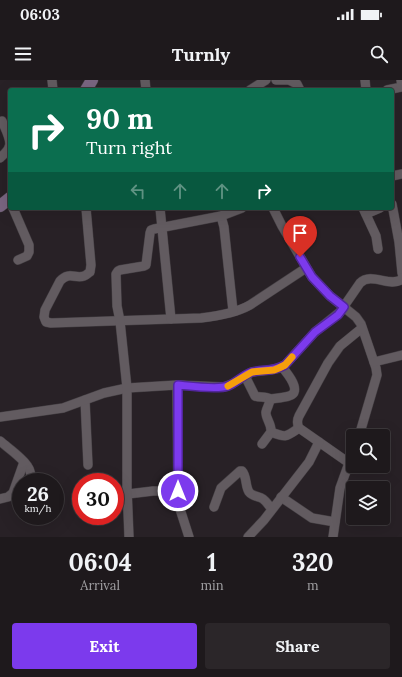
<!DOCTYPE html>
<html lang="en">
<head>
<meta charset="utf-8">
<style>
	:root { --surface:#1e191c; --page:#2b2629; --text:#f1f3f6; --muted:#a1a0a3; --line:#3c383b; --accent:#7c3aed }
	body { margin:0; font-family:Lora,serif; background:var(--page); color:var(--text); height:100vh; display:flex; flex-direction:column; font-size:15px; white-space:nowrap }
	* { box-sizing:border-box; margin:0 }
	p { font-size:13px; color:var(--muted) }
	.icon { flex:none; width:22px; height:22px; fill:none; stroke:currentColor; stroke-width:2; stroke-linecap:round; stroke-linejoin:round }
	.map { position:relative; height:457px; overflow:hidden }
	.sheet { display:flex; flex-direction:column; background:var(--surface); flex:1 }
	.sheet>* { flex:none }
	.banner { position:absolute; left:8px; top:8px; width:386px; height:122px; border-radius:4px; box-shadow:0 4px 16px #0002,0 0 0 1px var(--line); background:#0b6e4f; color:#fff; overflow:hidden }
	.fabs { position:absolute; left:346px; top:349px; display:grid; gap:8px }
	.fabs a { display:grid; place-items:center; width:44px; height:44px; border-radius:4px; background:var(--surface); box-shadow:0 4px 16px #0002,0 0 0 1px var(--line); font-size:20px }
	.speed { position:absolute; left:12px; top:393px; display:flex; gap:8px; font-size:20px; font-weight:700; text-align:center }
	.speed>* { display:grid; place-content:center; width:52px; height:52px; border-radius:50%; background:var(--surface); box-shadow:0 4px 16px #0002,0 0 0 1px var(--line); line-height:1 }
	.speed small { font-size:10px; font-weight:400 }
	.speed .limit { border:6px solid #d22; background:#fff; color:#111 }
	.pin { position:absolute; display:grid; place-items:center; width:34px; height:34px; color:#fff; margin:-41px -17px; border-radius:50% 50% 50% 0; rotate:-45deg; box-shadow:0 0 4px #0007 }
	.pin .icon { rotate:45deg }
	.me { position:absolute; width:44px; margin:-22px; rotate:0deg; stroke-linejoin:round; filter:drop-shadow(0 0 3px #0008) }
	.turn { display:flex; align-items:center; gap:14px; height:84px; padding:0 12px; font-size:18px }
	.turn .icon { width:52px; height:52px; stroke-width:2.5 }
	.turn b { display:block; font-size:28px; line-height:34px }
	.lanes { display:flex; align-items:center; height:38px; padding:0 12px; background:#0003; justify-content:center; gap:20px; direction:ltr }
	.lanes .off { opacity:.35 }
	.eta { display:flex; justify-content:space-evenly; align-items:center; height:68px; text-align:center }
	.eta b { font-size:24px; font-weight:800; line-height:28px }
	.primary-button { display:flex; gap:8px; margin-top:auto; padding:8px 12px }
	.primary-button a { flex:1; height:46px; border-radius:4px; background:var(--accent); color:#fff; font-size:16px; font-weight:800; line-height:46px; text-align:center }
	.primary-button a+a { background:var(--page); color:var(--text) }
	.status { display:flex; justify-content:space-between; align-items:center; height:28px; padding:0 20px; background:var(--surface); direction:ltr }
	.status svg { height:11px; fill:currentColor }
	header { display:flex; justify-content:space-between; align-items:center; height:52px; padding:0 12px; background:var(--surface); font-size:18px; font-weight:800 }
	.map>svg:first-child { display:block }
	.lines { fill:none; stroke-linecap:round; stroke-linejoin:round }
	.street-casing { stroke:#443f43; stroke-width:10 }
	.secondary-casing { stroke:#443f43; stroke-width:13 }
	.street { stroke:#625b60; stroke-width:9 }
	.secondary { stroke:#796581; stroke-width:12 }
	.route-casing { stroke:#51269a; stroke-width:10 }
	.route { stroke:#7c3aed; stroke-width:7 }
	.slow { stroke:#f59e0b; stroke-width:7 }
</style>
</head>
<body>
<div class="status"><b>06:03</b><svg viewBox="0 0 49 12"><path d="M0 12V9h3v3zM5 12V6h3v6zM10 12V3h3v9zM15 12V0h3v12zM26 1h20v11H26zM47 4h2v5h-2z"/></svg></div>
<header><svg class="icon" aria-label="menu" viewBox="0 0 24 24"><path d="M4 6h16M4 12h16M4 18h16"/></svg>Turnly<svg class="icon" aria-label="search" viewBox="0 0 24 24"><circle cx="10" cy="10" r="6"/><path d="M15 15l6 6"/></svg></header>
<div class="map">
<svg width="402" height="457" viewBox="0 0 402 457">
	<rect width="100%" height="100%" fill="#282126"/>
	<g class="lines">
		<g class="street-casing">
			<g id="street">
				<path d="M52 0 53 10"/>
				<path d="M145 0 146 10"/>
				<path d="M276 0H287"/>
				<path d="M289 0 297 4 300 10"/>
				<path d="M365 0 366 10"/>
				<path d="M250 10 266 0"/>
				<path d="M387 10 402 7 401 0"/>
				<path d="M0 78C3 75 8 71 9 67 12 61 5 48 2 41"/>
				<path d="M392 96 402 94"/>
				<path d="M392 124 399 162 402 193"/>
				<path d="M13 128 29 165V172L27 176 18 180"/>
				<path d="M86 128 91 185 90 192C88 193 87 195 84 196 75 199 69 191 60 201L45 230 44 237 46 242 51 243 201 238C218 236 236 233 250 225L306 188"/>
				<path d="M160 128 171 239"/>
				<path d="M273 128 282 146 312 197 330 216 356 237 361 244 376 288 377 295 359 356"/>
				<path d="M363 128 376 156 378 169"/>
				<path d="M366 134 380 128"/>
				<path d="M221 136 224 147 233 231"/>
				<path d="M374 282 402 275"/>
				<path d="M245 296 255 316C260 318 265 316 270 319 270 324 267 327 266 332 265 338 272 344 271 352L262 364"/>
				<path d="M177 305 178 422 180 429 189 457"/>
				<path d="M270 319C276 318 283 318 289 316 303 312 287 293 282 287"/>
				<path d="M85 320 88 385"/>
				<path d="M0 337 63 328 104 313 127 308 177 305 224 307 232 304 252 292 270 290 279 288 285 285 315 252 340 232 360 203C371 192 389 207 401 200L402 198"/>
				<path d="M271 352C286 358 286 357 299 348"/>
				<path d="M0 361C8 368 23 378 28 387 31 391 31 397 32 402"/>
				<path d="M349 383 299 348C297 344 297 340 299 336L328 283 340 266 362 248"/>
				<path d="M128 414 153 411H178"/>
				<path d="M281 417 312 438 335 442"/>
				<path d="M0 419 8 417 13 413 24 382"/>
				<path d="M214 427 221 408 240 391H242C247 396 245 406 249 412 253 417 259 416 263 419 267 422 269 426 272 429"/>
				<path d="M129 457 127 407V308L120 241 117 226 116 194 118 191 120 190 144 186 146 185 150 153 151 150 154 149 221 136 242 128"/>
				<path d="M248 457 264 440 309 382 319 362"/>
				<path d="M333 457 340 408 353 372"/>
			</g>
		</g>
		<g class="secondary-casing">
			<g id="secondary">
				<path d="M86 10 92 0"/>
				<path d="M0 126 10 118"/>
			</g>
		</g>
		<use href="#street" class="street"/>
		<use href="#secondary" class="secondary"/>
	</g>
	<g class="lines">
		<g class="route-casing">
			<path id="route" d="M178 411V305C189 306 218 310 228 306 236 303 244 294 252 292 265 289 272 292 285 285L315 252 338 235 344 227 330 216 312 197 300 177"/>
		</g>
		<use href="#route" class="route"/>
		<path class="slow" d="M228 306 252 292 274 290 279 288 285 285 292 277"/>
	</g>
</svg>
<div class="fabs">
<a><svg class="icon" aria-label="search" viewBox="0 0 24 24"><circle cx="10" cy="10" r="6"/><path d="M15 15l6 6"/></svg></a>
<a><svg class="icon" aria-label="layers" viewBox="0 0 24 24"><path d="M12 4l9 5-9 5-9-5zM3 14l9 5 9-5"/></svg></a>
</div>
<div class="speed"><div>26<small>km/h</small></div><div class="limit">30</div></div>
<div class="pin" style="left:300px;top:177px;background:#d93025"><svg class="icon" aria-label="arrive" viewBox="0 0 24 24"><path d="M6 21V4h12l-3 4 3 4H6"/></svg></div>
<svg class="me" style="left:178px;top:411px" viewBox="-20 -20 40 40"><circle r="17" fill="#7c3aed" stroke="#fff" stroke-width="3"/><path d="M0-11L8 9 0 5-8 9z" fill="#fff"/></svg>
<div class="banner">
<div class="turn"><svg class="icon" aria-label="right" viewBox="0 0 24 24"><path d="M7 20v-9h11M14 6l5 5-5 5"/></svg><div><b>90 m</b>Turn right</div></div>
<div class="lanes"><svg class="icon off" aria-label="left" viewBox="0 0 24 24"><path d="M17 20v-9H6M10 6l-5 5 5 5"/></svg><svg class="icon off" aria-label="ahead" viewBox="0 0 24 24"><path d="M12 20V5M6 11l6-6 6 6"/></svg><svg class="icon off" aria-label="ahead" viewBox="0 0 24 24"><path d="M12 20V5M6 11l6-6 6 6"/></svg><svg class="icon" aria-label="right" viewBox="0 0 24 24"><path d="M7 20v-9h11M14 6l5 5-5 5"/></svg></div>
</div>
</div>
<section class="sheet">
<div class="eta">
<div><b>06:04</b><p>Arrival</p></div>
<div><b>1</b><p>min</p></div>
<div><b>320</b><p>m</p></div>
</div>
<div class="primary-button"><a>Exit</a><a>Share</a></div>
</section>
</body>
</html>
